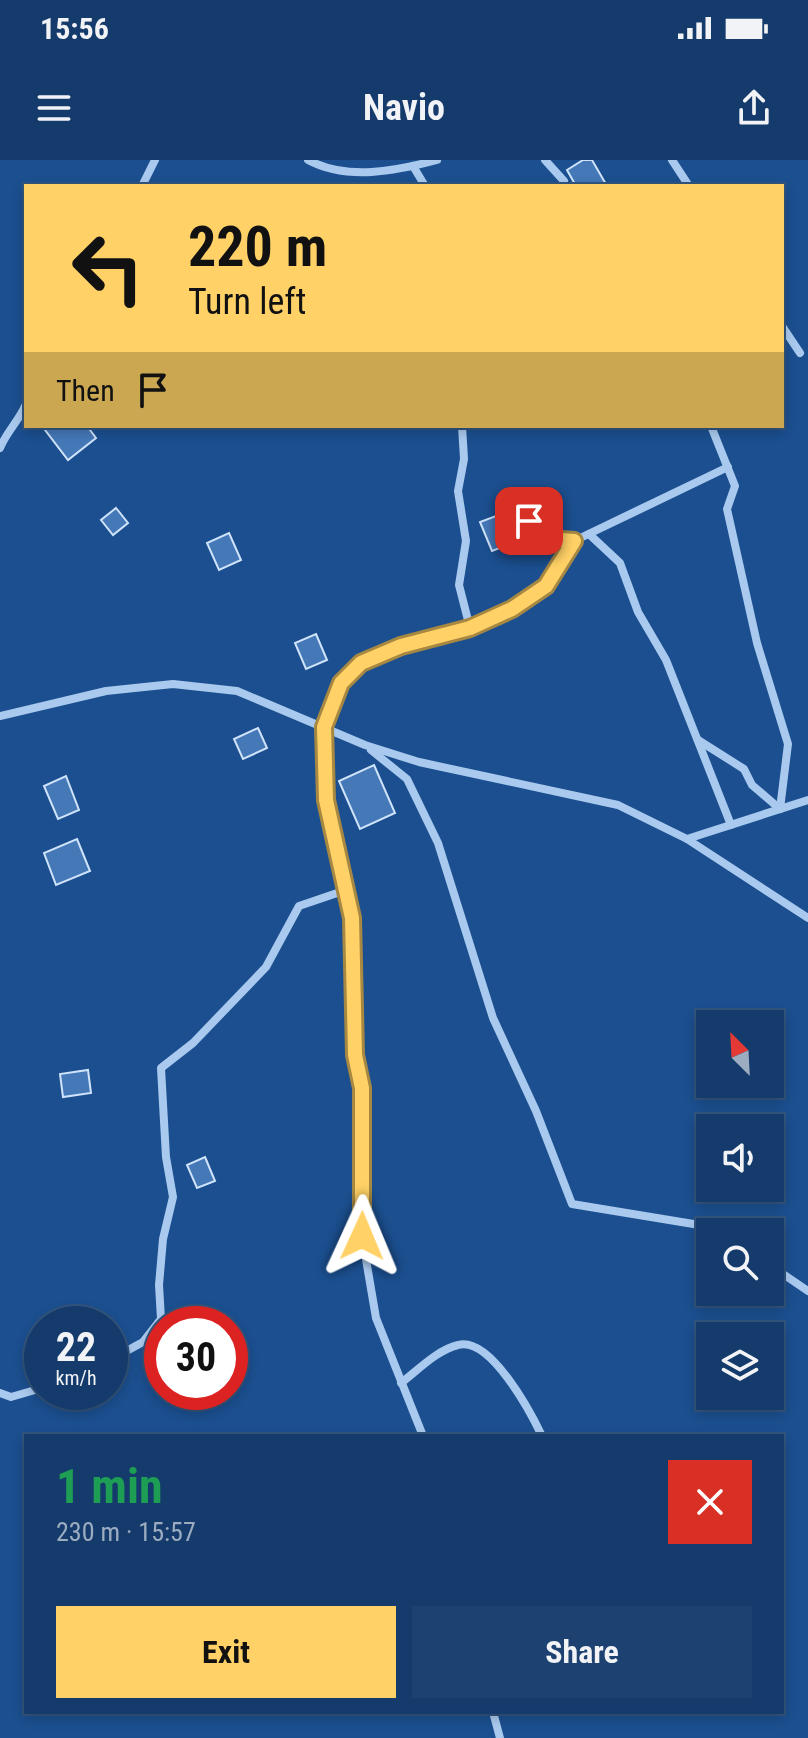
<!DOCTYPE html>
<html lang="en">
<head>
<meta charset="utf-8">
<style>
	:root { --surface:#143b6b; --page:#1d4271; --text:#f1f3f6; --muted:#9dadc1; --line:#33557e; --accent:#ffd166 }
	body { margin:0; font-family:"Roboto Condensed",sans-serif; background:var(--page); color:var(--text); height:100vh; display:flex; flex-direction:column; font-size:30px; white-space:nowrap }
	* { box-sizing:border-box; margin:0 }
	p { font-size:26px; color:var(--muted) }
	.icon { flex:none; width:44px; height:44px; fill:none; stroke:currentColor; stroke-width:2; stroke-linecap:round; stroke-linejoin:round }
	.map { position:relative; flex:1; overflow:hidden }
	.drawer { position:absolute; left:24px; top:1274px; width:760px; height:280px; display:flex; flex-direction:column; background:var(--surface); border-radius:0px; box-shadow:0 4px 12px #0003,0 0 0 2px var(--line) }
	.drawer>* { flex:none }
	.hud { position:absolute; left:24px; top:24px; width:760px; height:244px; border-radius:0px; box-shadow:0 4px 12px #0003,0 0 0 2px var(--line); background:#ffd166; color:#111; overflow:hidden }
	.needle { width:52px; rotate:336deg }
	.tools { position:absolute; left:696px; top:850px; display:grid; gap:16px }
	.tools a { display:grid; place-items:center; width:88px; height:88px; border-radius:0px; background:var(--surface); box-shadow:0 4px 12px #0003,0 0 0 2px var(--line); font-size:40px }
	.speed { position:absolute; left:24px; top:1146px; display:flex; gap:16px; font-size:40px; font-weight:700; text-align:center }
	.speed>* { display:grid; place-content:center; width:104px; height:104px; border-radius:50%; background:var(--surface); box-shadow:0 4px 12px #0003,0 0 0 2px var(--line); line-height:1 }
	.speed small { font-size:20px; font-weight:400 }
	.speed .limit { border:12px solid #d22; background:#fff; color:#111 }
	.pin { position:absolute; display:grid; place-items:center; width:68px; height:68px; color:#fff; margin:-34px; border-radius:16px; box-shadow:0 4px 12px #0006 }
	.me { position:absolute; width:88px; margin:-44px; rotate:1deg; stroke-linejoin:round; filter:drop-shadow(0 0 6px #0008) }
	.turn { display:flex; align-items:center; gap:28px; height:168px; padding:0 32px; font-size:36px }
	.turn .icon { width:104px; height:104px; stroke-width:2.5 }
	.turn b { display:block; font-size:56px; line-height:68px }
	.then { display:flex; align-items:center; height:76px; padding:0 32px; background:#0003; gap:16px; font-size:30px }
	.round { display:grid; place-items:center; flex:none; width:84px; height:84px; border-radius:0px; background:var(--page) }
	.summary { display:flex; align-items:center; justify-content:space-between; height:136px; padding:0 32px }
	h1 { font-size:48px; font-weight:700; line-height:60px; color:#1e9e55 }
	.button { display:flex; gap:16px; margin-top:auto; padding:16px 32px }
	.button a { flex:1; height:92px; border-radius:0px; background:var(--accent); color:#111; font-size:32px; font-weight:700; line-height:92px; text-align:center }
	.button a+a { background:var(--page); color:var(--text) }
	.status { display:flex; justify-content:space-between; align-items:center; height:56px; padding:0 40px; background:var(--surface); direction:ltr }
	.status svg { height:22px; fill:currentColor }
	header { display:flex; justify-content:space-between; align-items:center; height:104px; padding:0 32px; background:var(--surface); font-size:36px; font-weight:700 }
	.map>svg:first-child { display:block }
	.building { fill:#4478b7; stroke:#cfe3fa; stroke-width:2 }
	.lines { fill:none; stroke-linecap:round; stroke-linejoin:round }
	.minor { stroke:#a9c9ee; stroke-width:8 }
	.route-casing { stroke:#a68842; stroke-width:20 }
	.route { stroke:#ffd166; stroke-width:14 }
</style>
</head>
<body>
<div class="status"><b>15:56</b><svg viewBox="0 0 49 12"><path d="M0 12V9h3v3zM5 12V6h3v6zM10 12V3h3v9zM15 12V0h3v12zM26 1h20v11H26zM47 4h2v5h-2z"/></svg></div>
<header><svg class="icon" aria-label="menu" viewBox="0 0 24 24"><path d="M4 6h16M4 12h16M4 18h16"/></svg>Navio<svg class="icon" aria-label="share" viewBox="0 0 24 24"><path d="M12 15V3M7 8l5-5 5 5M5 13v7h14v-7"/></svg></header>
<div class="map">
<svg width="808" height="1578" viewBox="0 0 808 1578">
	<rect width="100%" height="100%" fill="#1b4f8f"/>
	<g class="building">
		<path d="M583 0H592L607 26H576L567 10Z"/>
		<path d="M42 266H87L96 278 68 300Z"/>
		<path d="M116 348 128 363 113 375 101 360Z"/>
		<path d="M504 353 515 382 492 391 480 362Z"/>
		<path d="M229 373 241 400 219 410 207 383Z"/>
		<path d="M316 474 327 500 306 509 295 483Z"/>
		<path d="M258 568 267 588 243 599 234 579Z"/>
		<path d="M374 605 395 653 360 669 339 621Z"/>
		<path d="M66 616 79 650 58 659 44 626Z"/>
		<path d="M77 679 90 711 56 725 44 693Z"/>
		<path d="M88 910 91 933 63 937 60 914Z"/>
		<path d="M205 997 215 1021 197 1028 187 1005Z"/>
	</g>
	<g class="lines">
		<g class="minor">
			<path d="M308 0C347 21 396 11 437 0"/>
			<path d="M545 0 564 21"/>
			<path d="M672 0 689 26"/>
			<path d="M413 6 425 26"/>
			<path d="M142 26 155 0"/>
			<path d="M782 166 800 193"/>
			<path d="M462 266 464 299 458 331 466 381 459 425 470 468"/>
			<path d="M711 266 735 326 727 349 757 483 788 584 780 649"/>
			<path d="M0 288C7 271 19 261 26 244"/>
			<path d="M511 344 547 379 574 381"/>
			<path d="M589 374 620 403 638 452 666 500 731 665"/>
			<path d="M0 556 106 531 173 524 237 531 365 585 419 602 618 645 687 679 808 758"/>
			<path d="M698 580 744 609 752 625 780 649"/>
			<path d="M371 590 407 619 438 683 493 858 536 951 572 1044 742 1072"/>
			<path d="M687 679 808 640"/>
			<path d="M770 1095 783 1114 808 1131"/>
			<path d="M110 1200 143 1182 161 1159 159 1125 163 1079 173 1037 166 997 161 908 193 883 266 807 299 746 346 730"/>
			<path d="M401 1223C417 1211 437 1190 458 1185 490 1176 530 1251 542 1276"/>
			<path d="M0 1233 11 1237 42 1228"/>
			<path d="M423 1276 376 1158 362 1076V928L355 895 352 758 326 640 324 567 341 523 361 503 401 486 470 468 512 449 546 426 574 381 728 307"/>
			<path d="M493 1552 500 1578"/>
		</g>
	</g>
	<g class="lines">
		<g class="route-casing">
			<path id="route" d="M362 1076V928L355 895 352 758 326 640 324 567 341 523 361 503 401 486 470 468 512 449 546 426 574 381 547 379 529 361"/>
		</g>
		<use href="#route" class="route"/>
	</g>
</svg>
<div class="tools">
<a><svg class="needle" viewBox="-14 -14 28 28"><path d="M0-13l5 13h-10z" fill="#e53935"/><path d="M0 13l5-13h-10z" fill="#9dadc1"/></svg></a>
<a><svg class="icon" aria-label="sound" viewBox="0 0 24 24"><path d="M4 9h4l5-4v14l-5-4H4zM17 9q2 3 0 6"/></svg></a>
<a><svg class="icon" aria-label="search" viewBox="0 0 24 24"><circle cx="10" cy="10" r="6"/><path d="M15 15l6 6"/></svg></a>
<a><svg class="icon" aria-label="layers" viewBox="0 0 24 24"><path d="M12 4l9 5-9 5-9-5zM3 14l9 5 9-5"/></svg></a>
</div>
<div class="speed"><div>22<small>km/h</small></div><div class="limit">30</div></div>
<div class="pin" style="left:529px;top:361px;background:#d93025"><svg class="icon" aria-label="arrive" viewBox="0 0 24 24"><path d="M6 21V4h12l-3 4 3 4H6"/></svg></div>
<svg class="me" style="left:362px;top:1076px" viewBox="-20 -20 40 40"><path d="M0-17L14 15 0 8-14 15z" fill="#ffd166" stroke="#fff" stroke-width="4"/></svg>
<div class="hud">
<div class="turn"><svg class="icon" aria-label="left" viewBox="0 0 24 24"><path d="M17 20v-9H6M10 6l-5 5 5 5"/></svg><div><b>220 m</b>Turn left</div></div>
<div class="then">Then<svg class="icon" aria-label="arrive" viewBox="0 0 24 24"><path d="M6 21V4h12l-3 4 3 4H6"/></svg></div>
</div>
<section class="drawer">
<div class="summary"><div><h1>1 min</h1><p>230 m · 15:57</p></div><a class="round" style="background:#d93025;color:#fff"><svg class="icon" aria-label="close" viewBox="0 0 24 24"><path d="M6 6l12 12M18 6L6 18"/></svg></a></div>
<div class="button"><a>Exit</a><a>Share</a></div>
</section>
</div>
</body>
</html>
